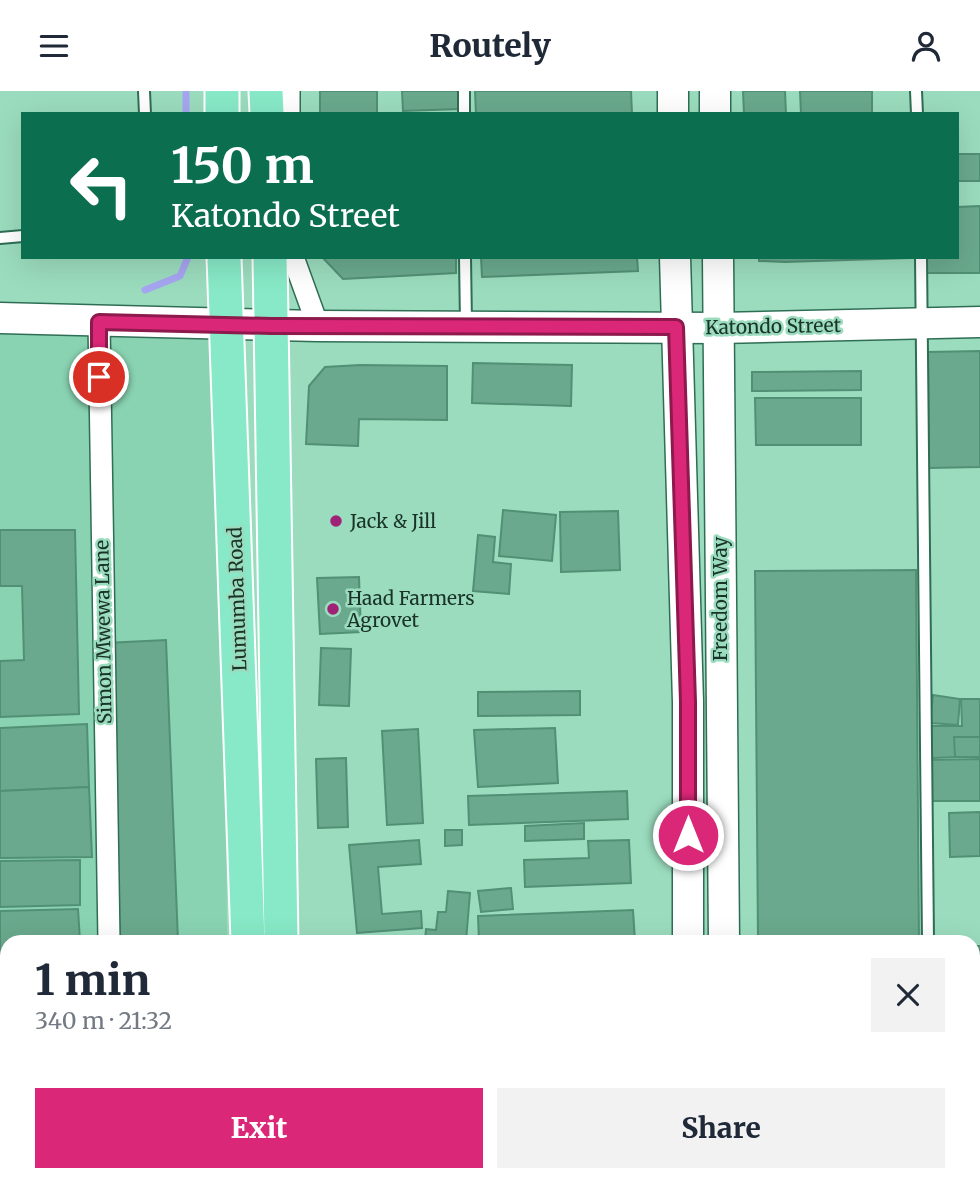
<!DOCTYPE html>
<html lang="en">
<head>
<meta charset="utf-8">
<style>
	:root { --surface:#fff; --page:#f2f2f3; --text:#1f2937; --muted:#747a83; --accent:#db2777 }
	body { margin:0; font-family:Merriweather,serif; background:var(--page); color:var(--text); height:100vh; display:flex; flex-direction:column; font-size:26px; white-space:nowrap }
	* { box-sizing:border-box; margin:0 }
	p { font-size:23px; color:var(--muted) }
	.icon { flex:none; width:38px; height:38px; fill:none; stroke:currentColor; stroke-width:2; stroke-linecap:round; stroke-linejoin:round }
	.map { position:relative; flex:1; overflow:hidden }
	.details { position:absolute; left:0px; top:844px; width:980px; height:247px; display:flex; flex-direction:column; background:var(--surface); border-radius:21px 21px 0 0; box-shadow:0 7px 28px #0002 }
	.details>* { flex:none }
	.banner { position:absolute; left:21px; top:21px; width:938px; height:147px; border-radius:0px; box-shadow:0 7px 28px #0002; background:#0b6e4f; color:#fff; overflow:hidden }
	.pin { position:absolute; display:grid; place-items:center; width:60px; height:60px; color:#fff; margin:-30px; border:4px solid #fff; border-radius:50%; box-shadow:0 2px 7px #0007 }
	.me { position:absolute; width:77px; margin:-38px; rotate:0deg; stroke-linejoin:round; filter:drop-shadow(0 0 5px #0008) }
	.turn { display:flex; align-items:center; gap:24px; height:147px; padding:0 35px; font-size:32px }
	.turn .icon { width:91px; height:91px; stroke-width:2.5 }
	.turn b { display:block; font-size:49px; line-height:60px }
	.round { display:grid; place-items:center; flex:none; width:74px; height:74px; border-radius:0px; background:var(--page) }
	.head { display:flex; align-items:center; justify-content:space-between; height:119px; padding:0 35px }
	h1 { font-size:42px; font-weight:800; line-height:52px }
	.action { display:flex; gap:14px; margin-top:auto; padding:14px 35px }
	.action a { flex:1; height:80px; border-radius:0px; background:var(--accent); color:#fff; font-size:28px; font-weight:800; line-height:80px; text-align:center }
	.action a+a { background:var(--page); color:var(--text) }
	header { display:flex; justify-content:space-between; align-items:center; height:91px; padding:0 35px; background:var(--surface); font-size:32px; font-weight:800 }
	.map>svg:first-child { display:block }
	.built { fill:#89d3b2 }
	.lines { fill:none; stroke-linecap:round; stroke-linejoin:round }
	.stream { stroke:#a6a5f1; stroke-width:7 }
	.building { fill:#6aa98d; stroke:#519075; stroke-width:2 }
	.lane-casing { stroke:#2f6e55; stroke-width:14 }
	.street-casing { stroke:#2f6e55; stroke-width:24 }
	.secondary-casing { stroke:#2f6e55; stroke-width:33 }
	.primary-casing { stroke:#fff; stroke-width:37 }
	.lane { stroke:#fff; stroke-width:10 }
	.street { stroke:#fff; stroke-width:21 }
	.secondary { stroke:#fff; stroke-width:30 }
	.primary { stroke:#87e9c7; stroke-width:33 }
	.route-casing { stroke:#8e194d; stroke-width:18 }
	.route { stroke:#db2777; stroke-width:12 }
	.poi-dot { fill:#9f2277; stroke:#9bdcbe; stroke-width:2.5 }
	.labels { text-anchor:middle; stroke-width:5; stroke-linejoin:round; paint-order:stroke }
	.street-label { font-size:19px; fill:#193328; stroke:#9bdcbe }
	.poi-label { font-size:19px; fill:#193328; stroke:#9bdcbe; text-anchor:start }
</style>
</head>
<body>
<header><svg class="icon" aria-label="menu" viewBox="0 0 24 24"><path d="M4 6h16M4 12h16M4 18h16"/></svg>Routely<svg class="icon" aria-label="person" viewBox="0 0 24 24"><circle cx="12" cy="8" r="4"/><path d="M4 21q1-7 8-7t8 7"/></svg></header>
<div class="map">
<svg width="980" height="1090" viewBox="0 0 980 1090">
	<rect width="100%" height="100%" fill="#9bdcbe"/>
	<path class="built" d="M0 230 223 236 227 850H7V1083H228V1090H0Z"/>
	<g class="lines">
		<g class="stream">
			<path d="M186 0V23"/>
			<path d="M145 199 180 185 188 166"/>
		</g>
	</g>
	<g class="building">
		<rect x="320" y="0" width="57" height="23"/>
		<path d="M402 0H460L461 18 403 20Z"/>
		<path d="M475 0H631L632 23H476Z"/>
		<path d="M743 0H785L786 23H744Z"/>
		<path d="M800 0H872V23H801Z"/>
		<rect x="957" y="63" width="23" height="27"/>
		<path d="M980 115V182H925V166H957V116Z"/>
		<path d="M456 166V182L343 188 322 166Z"/>
		<path d="M481 166H637L638 180 482 186Z"/>
		<path d="M759 166H909V167L785 171 759 170Z"/>
		<path d="M980 260V376L929 377 928 261Z"/>
		<path d="M473 272 572 274 571 315 472 312Z"/>
		<path d="M360 274 447 275V329L359 328 358 355 306 353 309 295 325 276Z"/>
		<path d="M861 280V299L752 300V281Z"/>
		<path d="M755 307H861V354H756Z"/>
		<path d="M503 419 556 424 552 470 499 465Z"/>
		<path d="M618 420 620 479 561 481 560 421Z"/>
		<path d="M0 439H75L79 623 0 626V570L24 569 22 495H0Z"/>
		<path d="M478 444 495 446 493 471 511 473 509 503 473 500Z"/>
		<path d="M916 479 919 850H758L755 480Z"/>
		<path d="M359 486 361 541 320 543 317 487Z"/>
		<path d="M166 549 178 850H117L105 552Z"/>
		<path d="M321 557 351 558 349 615 319 614Z"/>
		<path d="M580 600V624L478 625V601Z"/>
		<path d="M933 604 960 608 958 634 930 632Z"/>
		<path d="M961 608H980V647H958V666L932 667 931 635H962Z"/>
		<path d="M87 633 89 696 0 700V637Z"/>
		<path d="M555 637 558 692 478 696 474 639Z"/>
		<path d="M418 638 423 732 387 734 382 640Z"/>
		<path d="M954 646H980V666H955Z"/>
		<path d="M346 667 348 736 318 737 316 668Z"/>
		<path d="M980 668V710H928V669Z"/>
		<path d="M89 696 92 766 0 767V700Z"/>
		<path d="M627 700 628 728 469 734 468 705Z"/>
		<path d="M980 721V765L950 766 949 722Z"/>
		<path d="M584 732V748L525 750V735Z"/>
		<path d="M445 739H462V754L445 755Z"/>
		<path d="M419 749 421 773 378 776 382 823 421 820 422 837 357 842 349 754Z"/>
		<path d="M629 749 631 792 525 796 524 769 589 767 588 750Z"/>
		<path d="M80 769V814L0 816V770Z"/>
		<path d="M511 797 513 818 481 821 478 800Z"/>
		<path d="M448 800 470 802 466 850H425L426 838 436 839 438 821H446Z"/>
		<path d="M78 818 80 850H7V877H0V820Z"/>
		<path d="M633 819 635 850H479L478 825Z"/>
		<rect x="973" y="855" width="7" height="82"/>
		<path d="M0 883H7V938L0 939Z"/>
		<rect x="0" y="944" width="7" height="63"/>
		<path d="M973 993H980V1090H905V1083H973Z"/>
		<rect x="0" y="1009" width="7" height="62"/>
		<path d="M0 1076H7V1083H89V1090H0Z"/>
		<path d="M126 1083H187L188 1090H126Z"/>
		<rect x="336" y="1083" width="60" height="7"/>
		<rect x="759" y="1083" width="48" height="7"/>
	</g>
	<g class="lines">
		<g class="lane-casing">
			<g id="lane">
				<path d="M144 0 145 23"/>
				<path d="M464 0V23"/>
				<path d="M916 0 917 23"/>
				<path d="M0 147 23 145"/>
				<path d="M465 166 466 233"/>
				<path d="M921 166 928 850"/>
			</g>
		</g>
		<g class="street-casing">
			<g id="street">
				<path d="M289 0V23"/>
				<path d="M293 166 318 235"/>
				<path d="M99 231 109 850"/>
				<path d="M113 1083V1090"/>
			</g>
		</g>
		<g class="secondary-casing">
			<g id="secondary">
				<path d="M673 0V23"/>
				<path d="M715 0V23"/>
				<path d="M675 166 688 611V850"/>
				<path d="M718 166 724 850"/>
				<path d="M0 227 318 235 720 237 980 231"/>
				<path d="M973 975 980 974"/>
				<path d="M689 1083V1090"/>
				<path d="M728 1083V1090"/>
			</g>
		</g>
		<g class="primary-casing">
			<g id="primary">
				<path d="M222 0V23"/>
				<path d="M266 0 267 23"/>
				<path d="M224 166 248 850"/>
				<path d="M270 166 281 850"/>
				<path d="M253 1083V1090"/>
				<path d="M285 1083V1090"/>
			</g>
		</g>
		<use href="#lane" class="lane"/>
		<use href="#street" class="street"/>
		<use href="#secondary" class="secondary"/>
		<use href="#primary" class="primary"/>
	</g>
	<g class="lines">
		<g class="route-casing">
			<path id="route" d="M99 286V231L272 235 676 236 688 611V744"/>
		</g>
		<use href="#route" class="route"/>
	</g>
	<g class="poi-dot">
		<circle cx="336" cy="430" r="7"/>
		<circle cx="333" cy="518" r="7"/>
	</g>
	<g class="labels">
		<g class="street-label">
			<text transform="translate(773 235) rotate(-1)" y="7">Katondo Street</text>
			<text transform="translate(237 508) rotate(-92)" y="7">Lumumba Road</text>
			<text transform="translate(720 508) rotate(-90)" y="7">Freedom Way</text>
			<text transform="translate(103 541) rotate(-91)" y="7">Simon Mwewa Lane</text>
		</g>
		<g class="poi-label">
			<text x="350" y="437">Jack &amp; Jill</text>
			<text x="347" y="514">Haad Farmers<tspan x="347" dy="22">Agrovet</tspan></text>
		</g>
	</g>
</svg>
<div class="pin" style="left:99px;top:286px;background:#d93025"><svg class="icon" aria-label="arrive" viewBox="0 0 24 24"><path d="M6 21V4h12l-3 4 3 4H6"/></svg></div>
<svg class="me" style="left:688px;top:744px" viewBox="-20 -20 40 40"><circle r="17" fill="#db2777" stroke="#fff" stroke-width="3"/><path d="M0-11L8 9 0 5-8 9z" fill="#fff"/></svg>
<div class="banner">
<div class="turn"><svg class="icon" aria-label="left" viewBox="0 0 24 24"><path d="M17 20v-9H6M10 6l-5 5 5 5"/></svg><div><b>150 m</b>Katondo Street</div></div>
</div>
<section class="details">
<div class="head"><div><h1>1 min</h1><p>340 m · 21:32</p></div><a class="round"><svg class="icon" aria-label="close" viewBox="0 0 24 24"><path d="M6 6l12 12M18 6L6 18"/></svg></a></div>
<div class="action"><a>Exit</a><a>Share</a></div>
</section>
</div>
</body>
</html>
